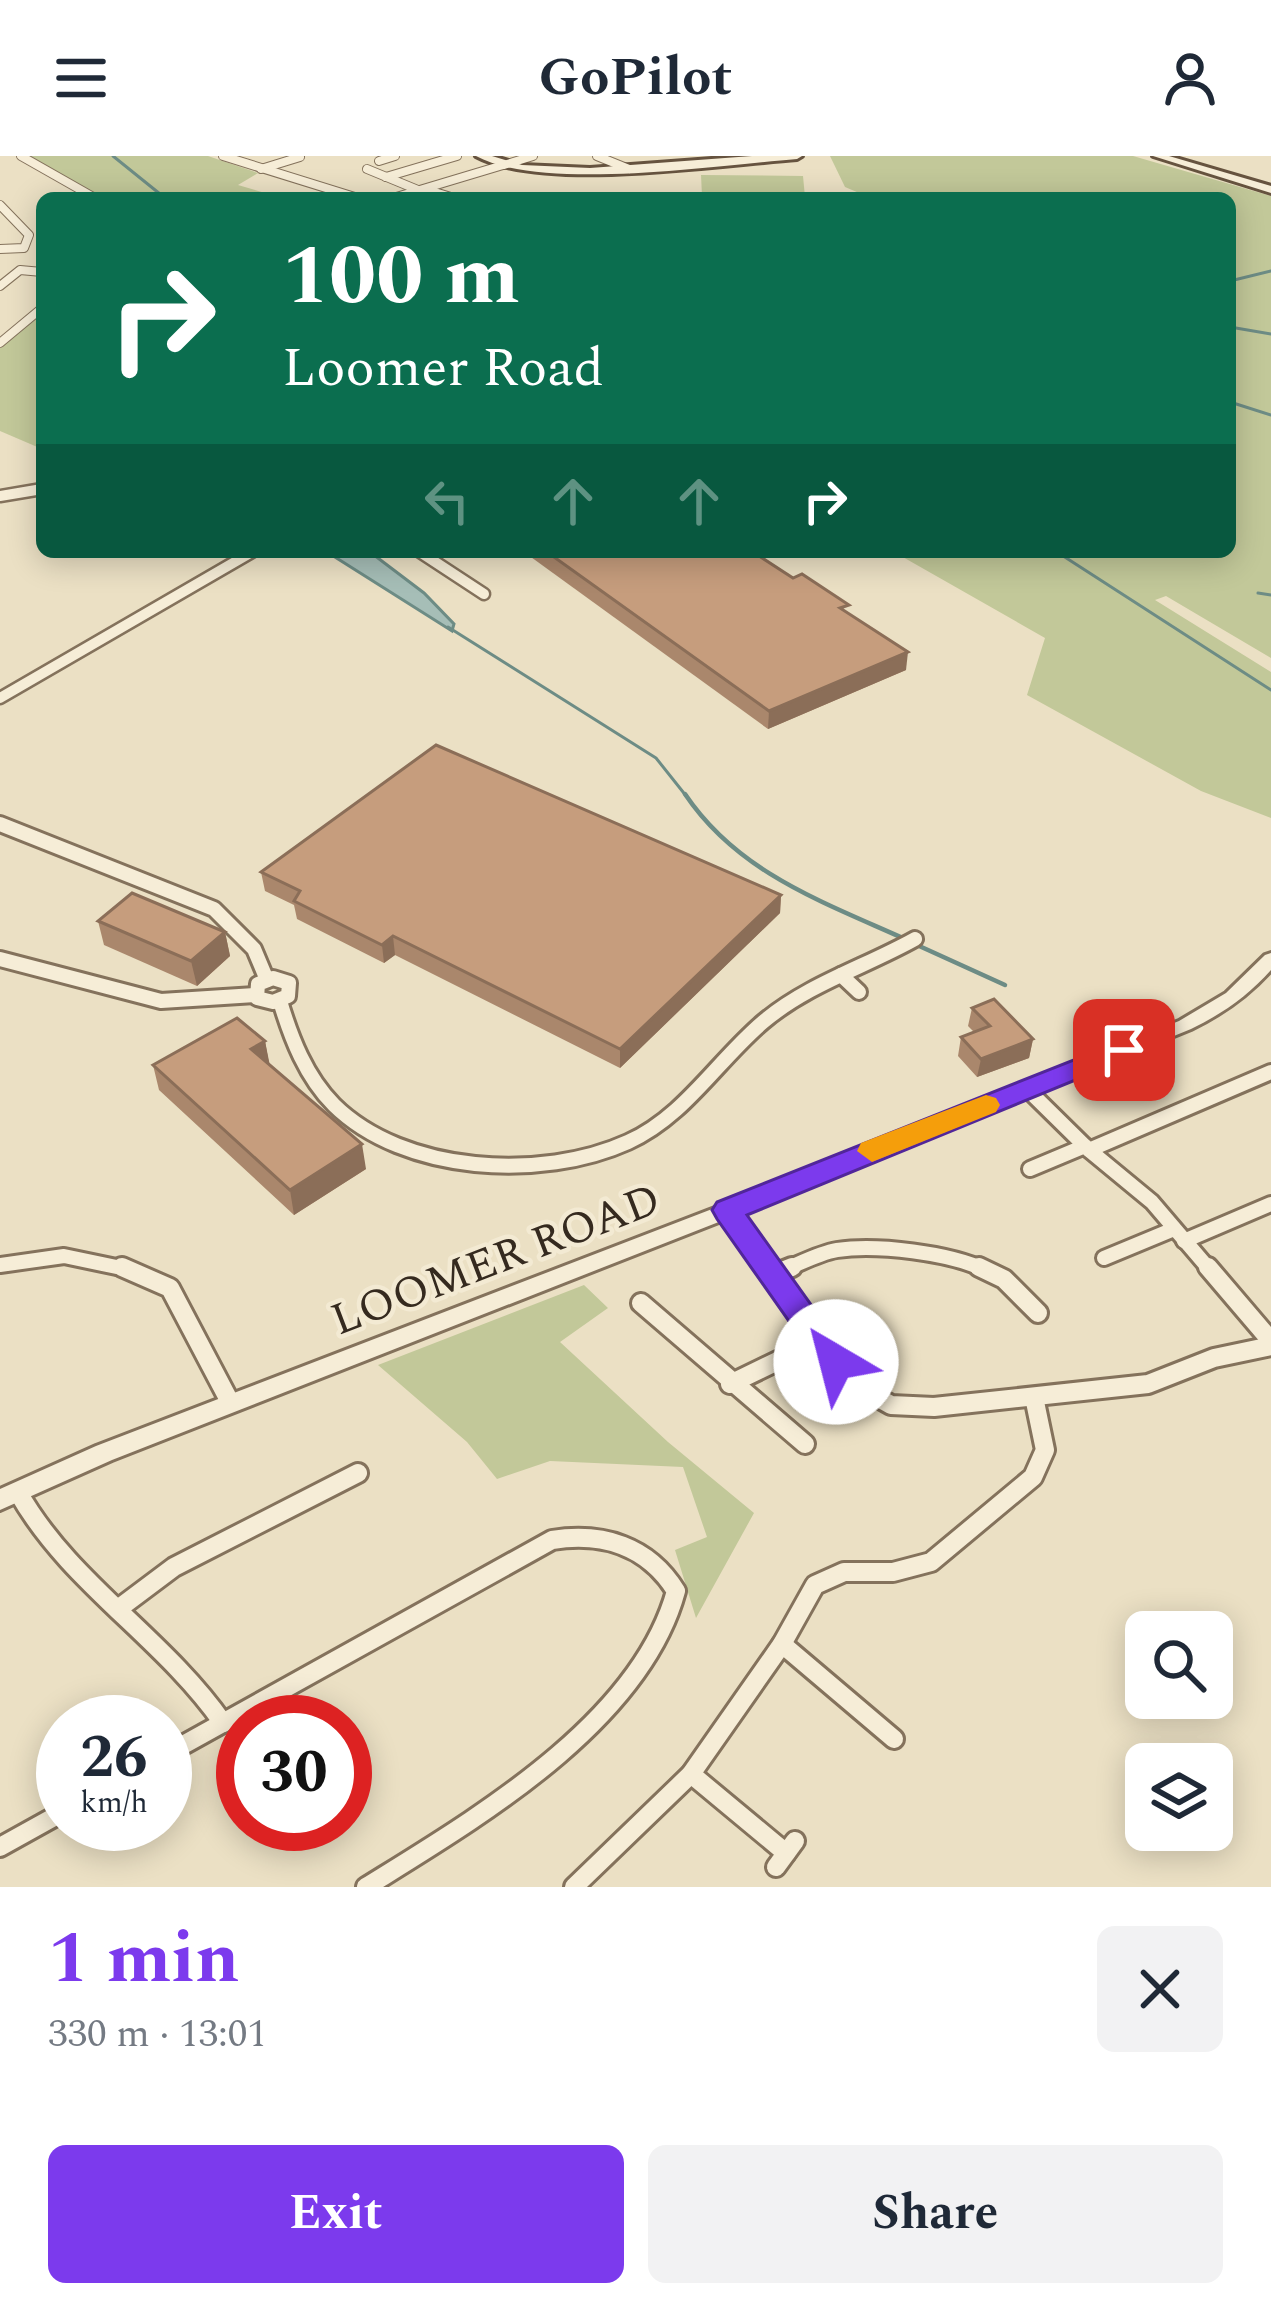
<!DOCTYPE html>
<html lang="en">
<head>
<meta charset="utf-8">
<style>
	:root { --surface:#fff; --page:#f2f2f3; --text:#1f2937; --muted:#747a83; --accent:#7c3aed }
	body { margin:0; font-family:Spectral,serif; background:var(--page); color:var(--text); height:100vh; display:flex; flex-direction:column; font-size:45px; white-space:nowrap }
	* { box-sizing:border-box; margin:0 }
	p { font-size:39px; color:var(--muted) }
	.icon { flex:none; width:66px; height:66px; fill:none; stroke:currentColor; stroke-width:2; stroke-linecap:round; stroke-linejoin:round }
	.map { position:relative; height:1731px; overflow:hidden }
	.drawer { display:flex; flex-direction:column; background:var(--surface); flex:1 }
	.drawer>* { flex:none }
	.banner { position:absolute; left:36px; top:36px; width:1200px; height:366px; border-radius:18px; box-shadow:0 6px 30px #0003; background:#0b6e4f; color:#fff; overflow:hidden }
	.fabs { position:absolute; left:1125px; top:1455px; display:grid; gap:24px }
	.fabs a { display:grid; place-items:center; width:108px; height:108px; border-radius:18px; background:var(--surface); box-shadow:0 6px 30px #0003; font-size:60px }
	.speed { position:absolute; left:36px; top:1539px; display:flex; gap:24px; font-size:60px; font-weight:700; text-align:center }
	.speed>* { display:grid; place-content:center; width:156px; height:156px; border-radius:50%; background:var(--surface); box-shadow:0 6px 30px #0003; line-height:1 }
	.speed small { font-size:30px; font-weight:400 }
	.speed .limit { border:18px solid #d22; background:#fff; color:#111 }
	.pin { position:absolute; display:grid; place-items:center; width:102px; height:102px; color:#fff; margin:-51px; border-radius:24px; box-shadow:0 6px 18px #0006 }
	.me { position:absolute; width:132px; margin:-66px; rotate:323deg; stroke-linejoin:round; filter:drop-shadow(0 0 9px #0008) }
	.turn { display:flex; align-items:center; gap:42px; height:252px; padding:0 48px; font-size:54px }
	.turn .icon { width:156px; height:156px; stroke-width:2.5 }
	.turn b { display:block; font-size:84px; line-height:102px }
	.lanes { display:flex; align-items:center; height:114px; padding:0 48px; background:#0003; justify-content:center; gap:60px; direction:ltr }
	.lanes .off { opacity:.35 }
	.round { display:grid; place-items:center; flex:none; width:126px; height:126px; border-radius:18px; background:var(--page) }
	.overview { display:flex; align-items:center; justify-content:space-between; height:204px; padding:0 48px }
	h1 { font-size:72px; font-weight:700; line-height:90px; color:var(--accent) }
	.action { display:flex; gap:24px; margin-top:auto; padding:24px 48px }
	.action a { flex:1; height:138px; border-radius:18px; background:var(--accent); color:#fff; font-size:48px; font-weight:700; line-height:138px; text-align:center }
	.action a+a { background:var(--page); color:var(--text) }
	header { display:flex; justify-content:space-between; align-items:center; height:156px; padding:0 48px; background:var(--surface); font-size:54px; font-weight:700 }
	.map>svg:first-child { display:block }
	.green { fill:#c2c899 }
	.water { fill:#a6beb7; stroke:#6d8c85; stroke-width:3 }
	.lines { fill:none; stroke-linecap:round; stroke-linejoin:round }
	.stream-far1 { stroke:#6d8c85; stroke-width:3 }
	.stream { stroke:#6d8c85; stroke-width:4.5 }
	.minor-far3-casing { stroke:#84725c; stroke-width:10 }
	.minor-far2-casing { stroke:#84725c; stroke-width:15 }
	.minor-far1-casing { stroke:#84725c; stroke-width:20 }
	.minor-casing { stroke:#84725c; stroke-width:24 }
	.tertiary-casing { stroke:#84725c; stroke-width:6 }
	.secondary-casing { stroke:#66533f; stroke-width:6 }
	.minor-far3 { stroke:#f6edd7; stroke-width:8 }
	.minor-far2 { stroke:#f6edd7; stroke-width:10 }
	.minor-far1 { stroke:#f6edd7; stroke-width:14 }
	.minor { stroke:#f6edd7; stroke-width:18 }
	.tertiary { fill:#f6edd7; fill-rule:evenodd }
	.secondary { fill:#f6edd7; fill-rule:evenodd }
	.wall { fill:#aa876c }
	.shaded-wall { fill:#8b6e58 }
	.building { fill:#c69d7d; stroke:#8b6e58; stroke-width:3 }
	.route { fill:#7c3aed; stroke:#51269a; stroke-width:3 }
	.slow { fill:#f59e0b }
	.labels { text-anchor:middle; stroke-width:9; stroke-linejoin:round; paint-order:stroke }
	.street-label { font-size:45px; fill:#352a1f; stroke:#f3ead3 }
</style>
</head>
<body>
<header><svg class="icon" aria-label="menu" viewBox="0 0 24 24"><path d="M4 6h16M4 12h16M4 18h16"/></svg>GoPilot<svg class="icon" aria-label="person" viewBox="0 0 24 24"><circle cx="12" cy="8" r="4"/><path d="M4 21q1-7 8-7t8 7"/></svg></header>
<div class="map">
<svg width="1271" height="1731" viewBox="0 0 1271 1731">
	<rect width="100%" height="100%" fill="#ebe0c4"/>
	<g class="green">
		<path d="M24 0H208L258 17 238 29 282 42H98Z"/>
		<path d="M830 0H1133L1271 40V502L1166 440 1155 444 1271 516V662L1201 635 1027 539 1045 482 894 396H1230V42H871L845 31Z"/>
		<path d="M701 19 803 20 805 41 702 40Z"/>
		<path d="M42 157V293L0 275V192Z"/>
		<path d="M584 1129 608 1152 560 1186 668 1286 754 1357 696 1462 675 1394 707 1381 683 1311 550 1305 497 1323 467 1286 378 1209Z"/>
	</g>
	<path class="water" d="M327 396H370L424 437 454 468 452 475Z"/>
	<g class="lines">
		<g class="stream-far1">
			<path d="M113 0 165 42"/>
			<path d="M1230 125 1271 115"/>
			<path d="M1230 171 1271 178"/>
			<path d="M1230 246 1271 259"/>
			<path d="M1057 396 1271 534"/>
			<path d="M1258 437 1271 439"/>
			<path d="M448 471 656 602 687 641"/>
		</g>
		<g class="stream">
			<path d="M685 638C738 717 823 746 907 784"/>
			<path d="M917 789 1005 829"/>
		</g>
		<g class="minor-far3-casing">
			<g id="minor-far3">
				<path d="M21 0 95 42"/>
				<path d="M223 0 358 42"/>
				<path d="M597 0 629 13"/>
				<path d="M379 5 395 0"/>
				<path d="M504 9 533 0"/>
				<path d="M261 13 300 1"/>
				<path d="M367 13 418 34"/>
				<path d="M386 21 457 0"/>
				<path d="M425 33 454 42"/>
				<path d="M393 42 503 9"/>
				<path d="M0 49 29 79 24 92 0 93"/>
				<path d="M0 130 20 114 42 116"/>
				<path d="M0 187 42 152"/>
			</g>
		</g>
		<g class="minor-far2-casing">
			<g id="minor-far2">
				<path d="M0 340 42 333"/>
				<path d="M420 396 484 438"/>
				<path d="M0 542 252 396"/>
			</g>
		</g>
		<g class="minor-far1-casing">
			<g id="minor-far1">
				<path d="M0 668 214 753 254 793 267 824"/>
				<path d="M0 803 161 845 255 839"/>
				<path d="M841 819 859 836"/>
				<path d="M273 822 289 827 288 840 273 846 257 842 258 828Z"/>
				<path d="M280 845C291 882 306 921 334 949 404 1018 542 1025 628 986 684 961 717 905 763 866 808 828 865 811 915 783"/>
				<path d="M1027 933 1089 994 1152 1046 1210 1114"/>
				<path d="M1089 994 1271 916"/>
				<path d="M1030 1013 1085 990"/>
				<path d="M727 1055 770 1114"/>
				<path d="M1184 1085 1271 1048"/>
				<path d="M1104 1102 1174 1073"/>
				<path d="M0 1109 64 1100 131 1114"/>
				<path d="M784 1114C801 1107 819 1097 837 1094 877 1088 950 1097 985 1114"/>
			</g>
		</g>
		<g class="minor-casing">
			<g id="minor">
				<path d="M122 1111 170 1132 230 1246"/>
				<path d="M768 1111 852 1227 891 1249 934 1251 1148 1228 1214 1202 1271 1190"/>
				<path d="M979 1111 1004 1123 1038 1157"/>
				<path d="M1208 1111 1271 1185"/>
				<path d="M772 1119 792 1111"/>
				<path d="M641 1147 805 1288"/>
				<path d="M730 1228 819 1185"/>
				<path d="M18 1336C69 1427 163 1481 223 1567"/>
				<path d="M118 1453 174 1411 358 1317"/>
				<path d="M782 1488 894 1583"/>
				<path d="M165 1599 552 1384C603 1376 648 1390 676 1435 640 1567 477 1662 366 1731"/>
				<path d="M691 1618 786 1697"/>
				<path d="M0 1691 63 1656"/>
				<path d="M776 1711 795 1685"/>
				<path d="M574 1731 691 1618 782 1488 815 1429 844 1416H893L931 1406 1033 1321 1045 1294 1034 1241"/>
			</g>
		</g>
		<g class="tertiary-casing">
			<path id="tertiary" d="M1271 797V814C1248 840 1222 858 1191 873L734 1060 112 1304 0 1354V1333L96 1290 720 1050 1179 865 1226 837 1265 799Z"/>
		</g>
		<g class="secondary-casing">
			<g id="secondary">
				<path d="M476 0H492L522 9 590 12 752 0H802L797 3C717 9 543 36 476 0Z"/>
				<path d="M1153 0H1169L1271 30V37Z"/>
			</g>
		</g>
		<use href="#minor-far3" class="minor-far3"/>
		<use href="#minor-far2" class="minor-far2"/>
		<use href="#minor-far1" class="minor-far1"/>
		<use href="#minor" class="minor"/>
		<use href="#tertiary" class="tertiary"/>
		<use href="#secondary" class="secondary"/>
	</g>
	<g class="wall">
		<path d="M524 396H753L848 457 906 514 768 573Z"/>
		<path d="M261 716 781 739 780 757 620 912 395 799 384 807 297 763 294 749 265 735Z"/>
		<path d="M98 765 225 776 230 800 197 830 104 789Z"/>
		<path d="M972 852 1033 883 1029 902 977 921 958 900 961 881 974 876 968 870Z"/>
		<path d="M265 885 269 908 366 1013 294 1059 159 934 153 909Z"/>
	</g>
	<g class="shaded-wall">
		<path d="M908 496 906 514 768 573 769 555Z"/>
		<path d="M781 739 780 757 620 912V893Z"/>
		<path d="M225 776 230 800 197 830 191 805Z"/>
		<path d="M393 780 395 799 384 807 382 789Z"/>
		<path d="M1033 883 1029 902 977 921 981 903Z"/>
		<path d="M265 885 270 910 251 893Z"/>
		<path d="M362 988 366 1013 294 1059 290 1034Z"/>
	</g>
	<g class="building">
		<path d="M547 396H753L793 422 802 418 849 449 840 452 908 496 769 555Z"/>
		<path d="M436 589 781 739 620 893 393 780 382 789 294 745 300 735 261 716Z"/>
		<path d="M132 737 225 776 191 805 98 765Z"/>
		<path d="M994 843 1033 883 981 903 961 881 990 870 972 852Z"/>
		<path d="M237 862 265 885 251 893 362 988 290 1034 153 909Z"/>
	</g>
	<path class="route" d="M1124 884 1134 887 1138 894 1134 900 747 1059 852 1206 847 1215 836 1219 824 1215 717 1063 712 1054 717 1046Z"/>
	<path class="slow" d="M986 939 996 942 1000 949 996 956 872 1006 857 995 861 987Z"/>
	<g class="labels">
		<g class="street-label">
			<text transform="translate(495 1102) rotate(-21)" y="16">LOOMER ROAD</text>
		</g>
	</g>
</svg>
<div class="fabs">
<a><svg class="icon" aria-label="search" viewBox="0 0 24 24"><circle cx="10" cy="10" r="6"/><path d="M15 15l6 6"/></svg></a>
<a><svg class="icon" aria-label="layers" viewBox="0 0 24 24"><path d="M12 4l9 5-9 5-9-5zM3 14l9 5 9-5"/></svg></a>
</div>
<div class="speed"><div>26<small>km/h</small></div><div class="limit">30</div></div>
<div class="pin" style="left:1124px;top:894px;background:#d93025"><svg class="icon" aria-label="arrive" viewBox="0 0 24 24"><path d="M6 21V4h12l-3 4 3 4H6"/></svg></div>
<svg class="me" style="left:836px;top:1206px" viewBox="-20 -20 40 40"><circle r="19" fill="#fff"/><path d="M0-13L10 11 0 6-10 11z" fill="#7c3aed"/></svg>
<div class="banner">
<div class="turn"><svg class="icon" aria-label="right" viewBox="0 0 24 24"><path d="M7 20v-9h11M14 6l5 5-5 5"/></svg><div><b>100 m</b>Loomer Road</div></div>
<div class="lanes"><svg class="icon off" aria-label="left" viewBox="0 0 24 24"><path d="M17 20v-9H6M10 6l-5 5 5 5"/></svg><svg class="icon off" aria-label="ahead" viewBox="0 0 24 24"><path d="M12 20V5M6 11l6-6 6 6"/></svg><svg class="icon off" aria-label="ahead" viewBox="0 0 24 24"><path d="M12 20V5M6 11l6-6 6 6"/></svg><svg class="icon" aria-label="right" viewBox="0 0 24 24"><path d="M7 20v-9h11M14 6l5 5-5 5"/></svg></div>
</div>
</div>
<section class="drawer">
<div class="overview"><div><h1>1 min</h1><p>330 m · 13:01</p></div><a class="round"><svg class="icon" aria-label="close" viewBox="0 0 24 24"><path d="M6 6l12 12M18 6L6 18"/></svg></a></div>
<div class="action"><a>Exit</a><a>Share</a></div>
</section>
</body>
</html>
